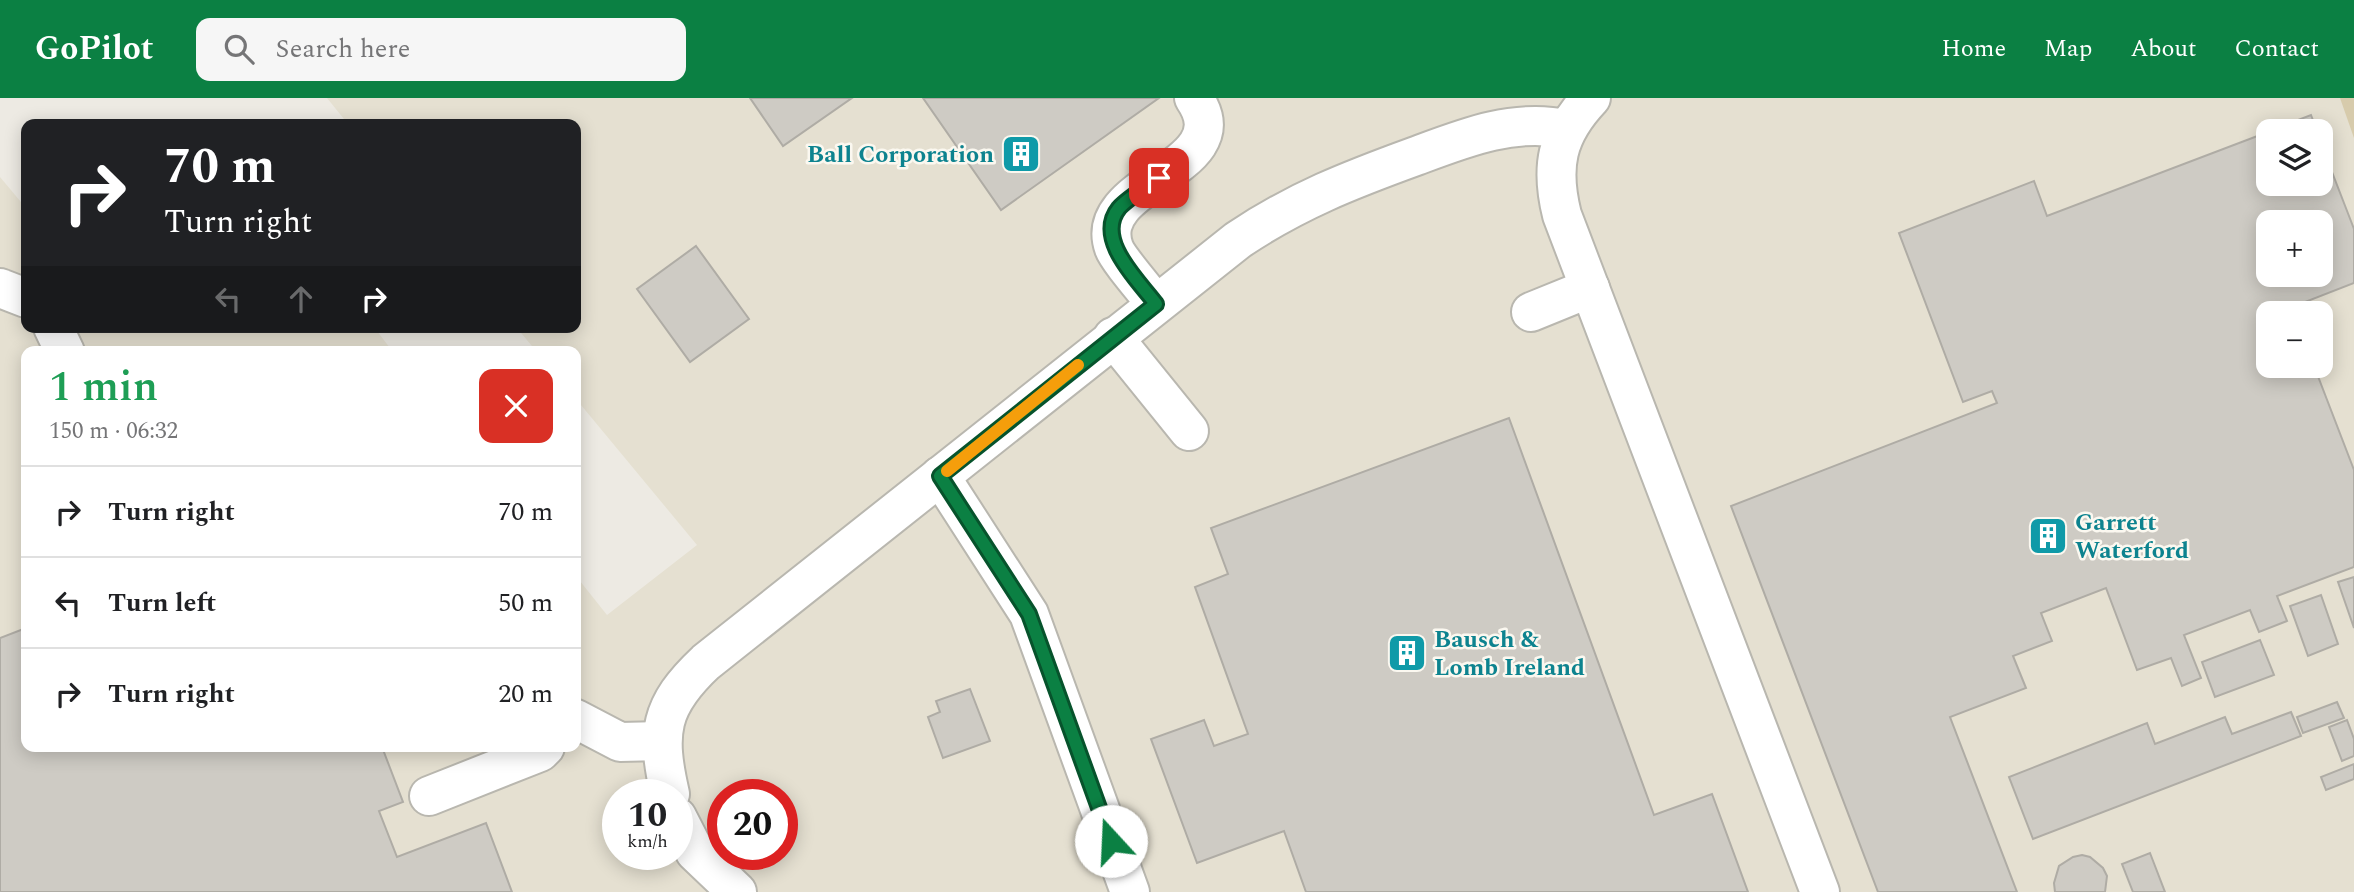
<!DOCTYPE html>
<html lang="en">
<head>
<meta charset="utf-8">
<style>
	:root { --surface:#fff; --page:#f6f6f6; --text:#202124; --muted:#757577; --line:#e0e0e0; --accent:#0b8043 }
	body { margin:0; font-family:Spectral,serif; background:var(--page); color:var(--text); height:100vh; display:flex; flex-direction:column; font-size:26px; white-space:nowrap }
	* { box-sizing:border-box; margin:0 }
	p { font-size:23px; color:var(--muted) }
	.icon { flex:none; width:38px; height:38px; fill:none; stroke:currentColor; stroke-width:2; stroke-linecap:round; stroke-linejoin:round }
	.map { position:relative; flex:1; overflow:hidden }
	.sheet { position:absolute; left:21px; top:248px; width:560px; height:406px; display:flex; flex-direction:column; background:var(--surface); border-radius:14px; box-shadow:0 4px 18px #0003 }
	.sheet>* { flex:none }
	.top-card { position:absolute; left:21px; top:21px; width:560px; height:214px; border-radius:14px; box-shadow:0 4px 18px #0003; background:#202124; color:#fff; overflow:hidden }
	.buttons { position:absolute; left:2256px; top:21px; display:grid; gap:14px }
	.buttons a { display:grid; place-items:center; width:77px; height:77px; border-radius:14px; background:var(--surface); box-shadow:0 4px 18px #0003; font-size:35px }
	.speed { position:absolute; left:602px; top:681px; display:flex; gap:14px; font-size:35px; font-weight:700; text-align:center }
	.speed>* { display:grid; place-content:center; width:91px; height:91px; border-radius:50%; background:var(--surface); box-shadow:0 4px 18px #0003; line-height:1 }
	.speed small { font-size:18px; font-weight:400 }
	.speed .limit { border:10px solid #d22; background:#fff; color:#111 }
	.pin { position:absolute; display:grid; place-items:center; width:60px; height:60px; color:#fff; margin:-30px; border-radius:14px; box-shadow:0 4px 10px #0006 }
	.me { position:absolute; width:77px; margin:-38px; rotate:340deg; stroke-linejoin:round; filter:drop-shadow(0 0 5px #0008) }
	.turn { display:flex; align-items:center; gap:24px; height:147px; padding:0 28px; font-size:32px }
	.turn .icon { width:91px; height:91px; stroke-width:2.5 }
	.turn b { display:block; font-size:49px; line-height:60px }
	.lanes { display:flex; align-items:center; height:66px; padding:0 28px; background:#0003; justify-content:center; gap:35px; direction:ltr }
	.lanes .off { opacity:.35 }
	.round { display:grid; place-items:center; flex:none; width:74px; height:74px; border-radius:14px; background:var(--page) }
	.overview { display:flex; align-items:center; justify-content:space-between; height:119px; padding:0 28px }
	h1 { font-size:42px; font-weight:600; line-height:52px; color:#1e9e55 }
	ul { padding:0; list-style:none }
	li { display:flex; align-items:center; gap:21px; height:91px; padding:0 28px; border-top:2px solid var(--line) }
	li div { flex:1 }
	li b { display:block; font-size:26px }
	li em { font-style:normal }
	header { display:flex; align-items:center; gap:42px; box-sizing:border-box; height:98px; padding:0 35px; background:var(--accent); color:#fff }
	header strong { font-size:33px }
	nav { display:flex; gap:38px; margin-inline-start:auto; font-size:24px }
	.search { width:490px; height:63px; background:var(--page); display:flex; align-items:center; gap:18px; box-sizing:border-box; padding:0 24px; border-radius:14px; color:var(--muted); font-size:26px }
	.map>svg:first-child { display:block }
	.built { fill:#e5e0d1; fill-rule:evenodd }
	.green { fill:#d7cbac }
	.building { fill:#cecbc4; stroke:#afaca5; stroke-width:2; fill-rule:evenodd }
	.lines { fill:none; stroke-linecap:round; stroke-linejoin:round }
	.minor-casing { stroke:#b9b7af; stroke-width:42 }
	.minor { stroke:#fff; stroke-width:38 }
	.route-casing { stroke:#07532c; stroke-width:18 }
	.route { stroke:#0b8043; stroke-width:12 }
	.slow { stroke:#f59e0b; stroke-width:12 }
	.labels { text-anchor:middle; stroke-width:5; stroke-linejoin:round; paint-order:stroke }
	.culture-label { font-size:24px; font-weight:bold; fill:#0d838f; stroke:#fbf8f0; text-anchor:start }
</style>
</head>
<body>
<header>
<strong>GoPilot</strong>
<div class="search"><svg class="icon" aria-label="search" viewBox="0 0 24 24"><circle cx="10" cy="10" r="6"/><path d="M15 15l6 6"/></svg>Search here</div>
<nav><a>Home</a><a>Map</a><a>About</a><a>Contact</a></nav>
</header>
<div class="map">
<svg width="2354" height="794" viewBox="0 0 2354 794">
	<rect width="100%" height="100%" fill="#edeae3"/>
	<path class="built" d="M327 0H2341L2354 37V794H0V79L26 110V229H374L393 254H26V649H576V478L607 517 697 447 576 301V254H537L516 229H576V26H348ZM2268 33H2320V86H2268ZM2268 124H2320V177H2268ZM2268 215H2320V268H2268ZM618 696H677V756H618ZM723 696H782V756H723Z"/>
	<path class="green" d="M2340 0H2354V40Z"/>
	<g class="building">
		<path d="M750 0H852L783 48Z"/>
		<path d="M923 0H1159L1001 112Z"/>
		<path d="M2311 17 2317 33H2269Z"/>
		<path d="M2268 34V86H2320V43L2354 131V185L2292 209 2294 215H2268V268H2314L2354 372V469L2277 498 2287 523 2259 534 2250 512 2184 537 2201 580 2182 588 2171 560 2137 572 2106 490 2041 515 2052 543 2013 558 2026 590 1950 619 2017 794H1878L1731 408 1997 305 1992 293 1963 304 1899 135 2034 83 2047 118ZM2268 124H2320V177H2268Z"/>
		<path d="M696 148 749 221 690 264 637 191Z"/>
		<path d="M1509 320 1654 717 1712 696 1748 794H1306L1284 733 1197 765 1151 641 1204 622 1214 648 1248 636 1195 489 1228 476 1211 430Z"/>
		<path d="M2354 479V530L2338 484Z"/>
		<path d="M2321 497 2338 546 2308 558 2290 508Z"/>
		<path d="M26 530V649H382L403 704 379 713 397 759 486 725 512 794H0V540Z"/>
		<path d="M2260 542 2274 577 2215 599 2202 564Z"/>
		<path d="M970 591 990 643 943 660 928 619 940 614 936 603Z"/>
		<path d="M2337 604 2344 620 2303 635 2297 619Z"/>
		<path d="M2291 614 2301 638 2033 741 2009 679 2147 625 2155 646 2225 619 2232 636Z"/>
		<path d="M2347 622 2354 641V658L2342 663 2329 629Z"/>
		<path d="M2354 666V681L2326 692 2321 679Z"/>
		<path d="M2150 755 2165 794H2133L2122 766Z"/>
		<path d="M2082 757 2090 759 2103 770 2107 778 2105 794H2055L2054 785 2059 768 2073 759Z"/>
	</g>
	<g class="lines">
		<g class="minor-casing">
			<g id="minor">
				<path d="M1591 0C1556 37 1550 69 1562 117L1820 794"/>
				<path d="M0 190 26 200"/>
				<path d="M1156 206C1147 194 1118 161 1114 150 1090 82 1243 72 1194 0"/>
				<path d="M1531 214 1590 190"/>
				<path d="M53 229 65 254"/>
				<path d="M1113 239 1189 333"/>
				<path d="M940 378 1029 516 1130 794"/>
				<path d="M576 621 620 644 662 643"/>
				<path d="M670 696C656 635 659 608 706 564L1238 142C1296 103 1350 82 1416 58 1464 40 1514 20 1566 31"/>
				<path d="M429 698 540 654 545 649"/>
				<path d="M677 719 695 754 737 794"/>
			</g>
		</g>
		<use href="#minor" class="minor"/>
	</g>
	<g class="lines">
		<g class="route-casing">
			<path id="route" d="M1111 743 1029 516 940 378 1156 206C1138 182 1094 141 1119 110 1129 99 1147 89 1159 80"/>
		</g>
		<use href="#route" class="route"/>
		<path class="slow" d="M947 373 1078 267"/>
	</g>
	<defs>
		<g id="building-square" transform="scale(2.0125)"><rect x="-9" y="-9" width="18" height="18" rx="4" fill="#0f9aa8" stroke="#fbf8f0"/><path d="M-4-6H4V6H1V3H-1V6H-4ZM-2.5-4.3h1.7v1.8h-1.7ZM.8-4.3h1.7v1.8H.8ZM-2.5-1h1.7V.8h-1.7ZM.8-1h1.7V.8H.8Z" fill="#fff"/></g>
	</defs>
	<g fill-rule="evenodd">
		<use href="#building-square" x="1021" y="56"/>
		<use href="#building-square" x="2048" y="438"/>
		<use href="#building-square" x="1407" y="555"/>
	</g>
	<g class="labels">
		<g class="culture-label">
			<text x="994" y="64" text-anchor="end">Ball Corporation</text>
			<text x="2075" y="432">Garrett<tspan x="2075" dy="28">Waterford</tspan></text>
			<text x="1434" y="549">Bausch &amp;<tspan x="1434" dy="28">Lomb Ireland</tspan></text>
		</g>
	</g>
</svg>
<div class="buttons">
<a><svg class="icon" aria-label="layers" viewBox="0 0 24 24"><path d="M12 4l9 5-9 5-9-5zM3 14l9 5 9-5"/></svg></a>
<a>+</a>
<a>−</a>
</div>
<div class="speed"><div>10<small>km/h</small></div><div class="limit">20</div></div>
<div class="pin" style="left:1159px;top:80px;background:#d93025"><svg class="icon" aria-label="arrive" viewBox="0 0 24 24"><path d="M6 21V4h12l-3 4 3 4H6"/></svg></div>
<svg class="me" style="left:1111px;top:743px" viewBox="-20 -20 40 40"><circle r="19" fill="#fff"/><path d="M0-13L10 11 0 6-10 11z" fill="#0b8043"/></svg>
<div class="top-card">
<div class="turn"><svg class="icon" aria-label="right" viewBox="0 0 24 24"><path d="M7 20v-9h11M14 6l5 5-5 5"/></svg><div><b>70 m</b>Turn right</div></div>
<div class="lanes"><svg class="icon off" aria-label="left" viewBox="0 0 24 24"><path d="M17 20v-9H6M10 6l-5 5 5 5"/></svg><svg class="icon off" aria-label="ahead" viewBox="0 0 24 24"><path d="M12 20V5M6 11l6-6 6 6"/></svg><svg class="icon" aria-label="right" viewBox="0 0 24 24"><path d="M7 20v-9h11M14 6l5 5-5 5"/></svg></div>
</div>
<section class="sheet">
<div class="overview"><div><h1>1 min</h1><p>150 m · 06:32</p></div><a class="round" style="background:#d93025;color:#fff"><svg class="icon" aria-label="close" viewBox="0 0 24 24"><path d="M6 6l12 12M18 6L6 18"/></svg></a></div>
<ul>
<li><svg class="icon" aria-label="right" viewBox="0 0 24 24"><path d="M7 20v-9h11M14 6l5 5-5 5"/></svg><div><b>Turn right</b></div><em>70 m</em></li>
<li><svg class="icon" aria-label="left" viewBox="0 0 24 24"><path d="M17 20v-9H6M10 6l-5 5 5 5"/></svg><div><b>Turn left</b></div><em>50 m</em></li>
<li><svg class="icon" aria-label="right" viewBox="0 0 24 24"><path d="M7 20v-9h11M14 6l5 5-5 5"/></svg><div><b>Turn right</b></div><em>20 m</em></li>
</ul>
</section>
</div>
</body>
</html>
